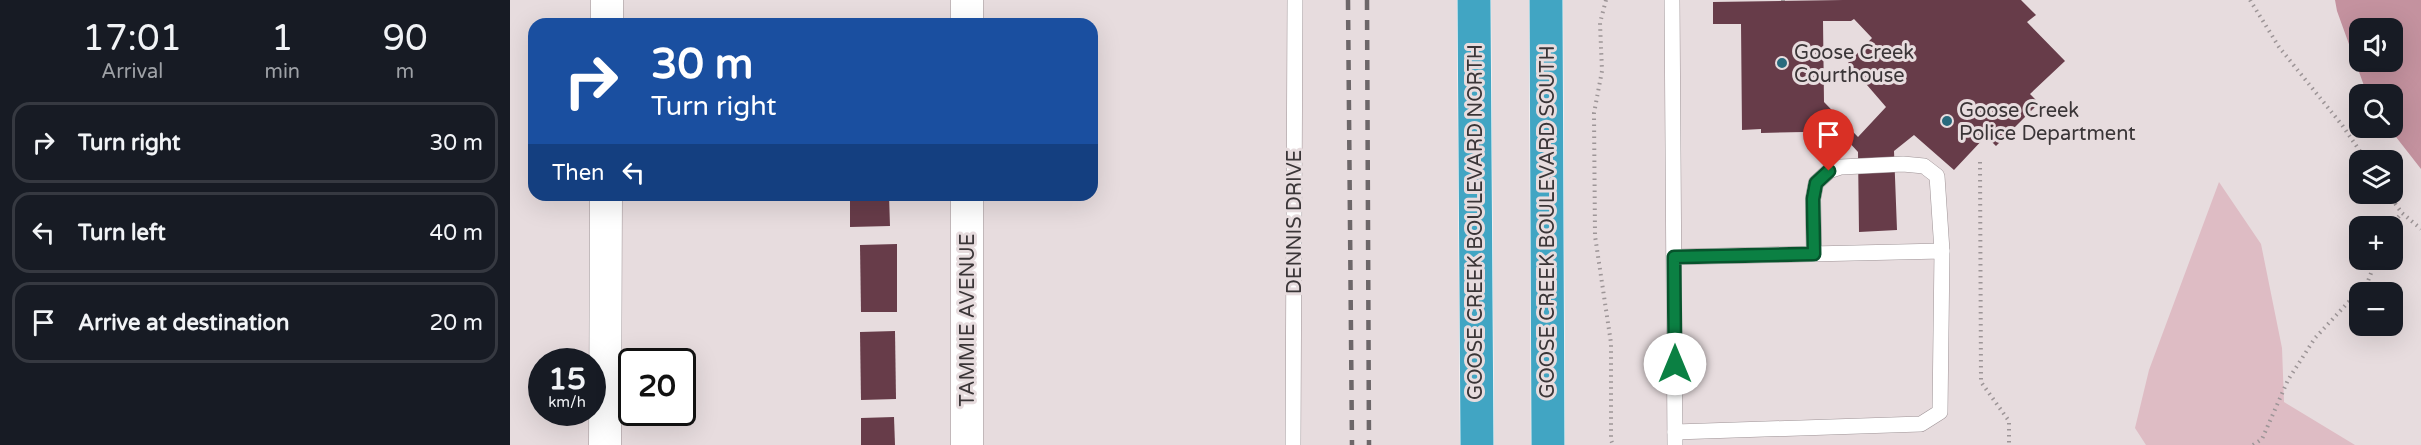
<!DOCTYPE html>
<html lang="en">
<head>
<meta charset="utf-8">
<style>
	:root { --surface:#171b24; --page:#242831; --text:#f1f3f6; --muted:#9ea1a6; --line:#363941 }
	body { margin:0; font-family:"Varela Round",sans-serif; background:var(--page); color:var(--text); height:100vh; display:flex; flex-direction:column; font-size:22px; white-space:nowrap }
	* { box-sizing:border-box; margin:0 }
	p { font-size:20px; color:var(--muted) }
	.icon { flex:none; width:33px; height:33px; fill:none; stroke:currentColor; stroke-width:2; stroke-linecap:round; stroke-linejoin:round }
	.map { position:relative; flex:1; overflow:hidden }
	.drawer { display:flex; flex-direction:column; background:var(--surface); width:510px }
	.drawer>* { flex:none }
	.banner { position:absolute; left:18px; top:18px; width:570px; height:183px; border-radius:18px; box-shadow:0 6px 24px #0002; background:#1a4fa0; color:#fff; overflow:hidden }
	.fabs { position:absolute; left:1839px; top:18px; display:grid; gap:12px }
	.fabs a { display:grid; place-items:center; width:54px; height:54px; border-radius:12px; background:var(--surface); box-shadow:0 6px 24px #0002; font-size:30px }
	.speed { position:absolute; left:18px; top:348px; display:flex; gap:12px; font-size:30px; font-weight:700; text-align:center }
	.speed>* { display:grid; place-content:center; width:78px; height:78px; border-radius:50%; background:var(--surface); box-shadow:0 6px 24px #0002; line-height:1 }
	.speed small { font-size:15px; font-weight:400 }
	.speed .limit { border:3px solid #111; border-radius:9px; background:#fff; color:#111 }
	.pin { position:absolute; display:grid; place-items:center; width:51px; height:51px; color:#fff; margin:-62px -26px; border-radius:50% 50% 50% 0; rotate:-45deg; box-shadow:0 0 6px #0007 }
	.pin .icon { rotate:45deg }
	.me { position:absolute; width:66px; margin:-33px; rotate:0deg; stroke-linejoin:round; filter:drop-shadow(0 0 4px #0008) }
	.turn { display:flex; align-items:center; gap:21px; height:126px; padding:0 24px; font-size:27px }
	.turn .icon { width:78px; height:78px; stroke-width:2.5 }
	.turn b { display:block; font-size:42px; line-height:51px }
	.then { display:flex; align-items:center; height:57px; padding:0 24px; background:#0003; gap:12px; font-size:22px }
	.eta { display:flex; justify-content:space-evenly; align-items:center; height:102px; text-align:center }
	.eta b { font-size:36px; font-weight:600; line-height:42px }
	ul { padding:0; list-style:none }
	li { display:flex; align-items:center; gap:18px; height:81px; margin:0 12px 9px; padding:0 12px; border:3px solid var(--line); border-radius:18px }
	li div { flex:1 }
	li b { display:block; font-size:22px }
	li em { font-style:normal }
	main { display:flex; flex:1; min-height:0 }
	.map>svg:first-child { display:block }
	.green { fill:#debcc4 }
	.water { fill:#c4929f; fill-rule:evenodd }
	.building { fill:#673c49; fill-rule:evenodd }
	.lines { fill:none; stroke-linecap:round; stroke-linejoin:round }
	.lane-casing { stroke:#9e9396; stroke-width:16 }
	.street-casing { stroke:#9e9396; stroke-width:33 }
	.highway-casing { stroke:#fff; stroke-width:34 }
	.path { stroke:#9d9597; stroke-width:4; stroke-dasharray:1.5 4.5; stroke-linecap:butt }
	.lane { stroke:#fff; stroke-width:15 }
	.street { stroke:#fff; stroke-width:32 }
	.highway { stroke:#41a5c3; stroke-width:33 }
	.rail { stroke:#6d6769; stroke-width:4.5; stroke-dasharray:10 10; stroke-linecap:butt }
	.route-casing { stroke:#07532c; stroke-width:15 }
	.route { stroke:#0b8043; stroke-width:10 }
	.poi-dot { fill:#296a7d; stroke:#e7dcde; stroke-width:2 }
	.labels { text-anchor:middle; stroke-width:6; stroke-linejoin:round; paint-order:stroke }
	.poi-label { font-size:20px; fill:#3a3537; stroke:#e7dcde; text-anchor:start }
	.street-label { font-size:20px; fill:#3a3537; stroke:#e7dcde }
</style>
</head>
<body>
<main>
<section class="drawer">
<div class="eta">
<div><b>17:01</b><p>Arrival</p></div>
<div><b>1</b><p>min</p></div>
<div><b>90</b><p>m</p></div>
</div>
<ul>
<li><svg class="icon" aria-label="right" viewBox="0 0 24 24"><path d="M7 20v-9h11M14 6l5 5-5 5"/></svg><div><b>Turn right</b></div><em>30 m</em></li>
<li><svg class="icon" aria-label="left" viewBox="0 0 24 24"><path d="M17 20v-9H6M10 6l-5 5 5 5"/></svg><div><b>Turn left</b></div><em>40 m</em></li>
<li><svg class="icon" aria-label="arrive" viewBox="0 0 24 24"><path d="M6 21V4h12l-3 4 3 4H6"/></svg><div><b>Arrive at destination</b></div><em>20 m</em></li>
</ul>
</section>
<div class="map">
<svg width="1911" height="445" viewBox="0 0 1911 445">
	<rect width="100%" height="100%" fill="#e7dcde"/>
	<path class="green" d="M1709 182 1751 244 1772 348 1774 402 1845 445H1636L1625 428 1639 370Z"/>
	<path class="water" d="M1825 0H1911V169L1879 128H1882V94H1857L1827 11ZM1850 28H1882V62H1850Z"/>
	<g class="building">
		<path d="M1333 0H1511L1526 15 1517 22 1555 61 1520 94 1529 103 1486 146 1476 136 1444 170 1404 135 1384 151 1387 230 1349 232 1348 152 1314 115V128H1294V132L1251 133V129L1232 130 1231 24H1203V2ZM1344 19 1362 38 1338 63 1376 107 1348 137 1314 102 1313 21H1341Z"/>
		<path d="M340 195H379L380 226 340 227Z"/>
		<path d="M387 244V312H351L350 245Z"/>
		<path d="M385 331 386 399 351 400 350 332Z"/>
		<path d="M384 417 385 445H351V418Z"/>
	</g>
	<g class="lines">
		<g class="lane-casing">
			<g id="lane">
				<path d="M1162 0 1165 445"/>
				<path d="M1304 254 1303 199 1306 183 1319 171 1331 167 1393 164 1414 166 1427 176 1432 251"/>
				<path d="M1164 257 1432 251 1430 412 1411 424 1165 432"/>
				<path d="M783 445 785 0"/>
			</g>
		</g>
		<g class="street-casing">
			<g id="street">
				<path d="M457 0V24"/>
				<path d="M97 24V0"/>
				<path d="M457 195V445"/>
				<path d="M95 445 96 195"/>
			</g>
		</g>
		<g class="highway-casing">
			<g id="highway">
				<path d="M964 0 967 445"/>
				<path d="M1036 0 1038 445"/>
			</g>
		</g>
		<g class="path">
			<path d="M1096 0 1090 23 1092 71 1084 113 1085 236 1101 343V440L1103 445"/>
			<path d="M1273 0V1"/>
			<path d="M1740 0 1769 47 1832 125 1856 160"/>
			<path d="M1470 162 1471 382 1499 421V445"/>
			<path d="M1878 194 1892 213 1911 229"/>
			<path d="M1880 226 1892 213"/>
			<path d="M1743 445 1752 439 1778 380 1805 338 1858 281 1866 260"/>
		</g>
		<use href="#lane" class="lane"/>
		<use href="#street" class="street"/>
		<use href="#highway" class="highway"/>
		<g class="rail">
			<path d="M838 0 842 445"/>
			<path d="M857 0 859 445"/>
		</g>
	</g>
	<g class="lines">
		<g class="route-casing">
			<path id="route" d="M1165 364 1164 257 1304 254 1303 199 1306 183 1319 171"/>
		</g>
		<use href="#route" class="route"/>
	</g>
	<g class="poi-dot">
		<circle cx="1272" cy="63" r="6"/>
		<circle cx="1437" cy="121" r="6"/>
	</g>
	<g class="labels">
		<g class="poi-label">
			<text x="1284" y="59">Goose Creek<tspan x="1284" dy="23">Courthouse</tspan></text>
			<text x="1449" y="117">Goose Creek<tspan x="1449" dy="23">Police Department</tspan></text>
		</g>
		<g class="street-label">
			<text transform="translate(784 222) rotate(-90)" y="7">DENNIS DRIVE</text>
			<text transform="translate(965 222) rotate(-90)" y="7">GOOSE CREEK BOULEVARD NORTH</text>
			<text transform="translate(1037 222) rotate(-90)" y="7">GOOSE CREEK BOULEVARD SOUTH</text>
			<text transform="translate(457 320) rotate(-90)" y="7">TAMMIE AVENUE</text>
		</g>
	</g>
</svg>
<div class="fabs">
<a><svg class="icon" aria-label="sound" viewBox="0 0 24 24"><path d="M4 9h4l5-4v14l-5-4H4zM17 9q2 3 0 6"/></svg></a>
<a><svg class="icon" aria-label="search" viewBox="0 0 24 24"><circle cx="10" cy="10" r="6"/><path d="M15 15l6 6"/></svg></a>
<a><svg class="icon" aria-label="layers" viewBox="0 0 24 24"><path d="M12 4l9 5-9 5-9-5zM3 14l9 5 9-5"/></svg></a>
<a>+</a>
<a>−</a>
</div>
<div class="speed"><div>15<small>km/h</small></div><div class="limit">20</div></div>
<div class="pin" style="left:1319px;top:171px;background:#d93025"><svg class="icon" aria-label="arrive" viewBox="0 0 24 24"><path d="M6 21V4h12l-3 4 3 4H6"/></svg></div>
<svg class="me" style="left:1165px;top:364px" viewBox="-20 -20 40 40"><circle r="19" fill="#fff"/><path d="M0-13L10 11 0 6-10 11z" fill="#0b8043"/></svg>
<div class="banner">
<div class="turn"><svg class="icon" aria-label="right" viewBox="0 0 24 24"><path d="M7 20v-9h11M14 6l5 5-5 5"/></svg><div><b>30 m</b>Turn right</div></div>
<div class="then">Then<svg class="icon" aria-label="left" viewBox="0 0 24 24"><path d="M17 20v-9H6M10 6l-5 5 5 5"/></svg></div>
</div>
</div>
</main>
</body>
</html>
